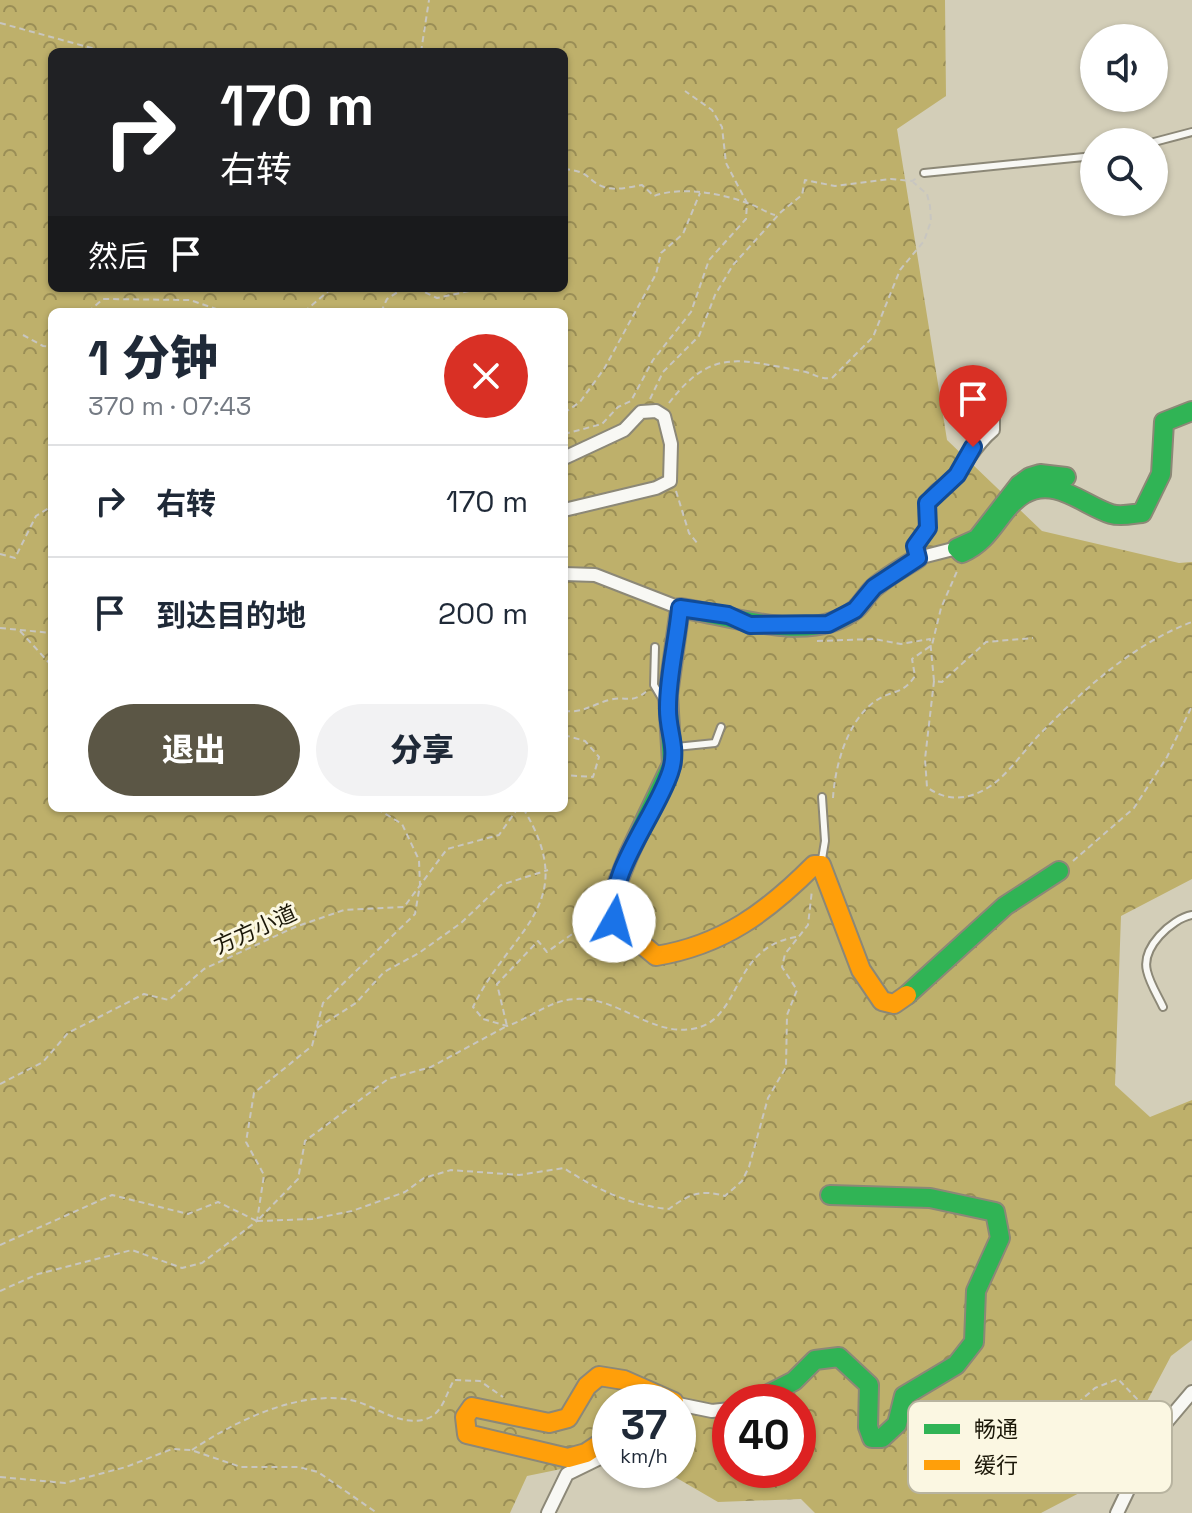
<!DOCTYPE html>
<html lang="zh">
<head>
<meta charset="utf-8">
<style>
	:root { --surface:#fff; --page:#f2f2f3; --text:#1f2937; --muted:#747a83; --line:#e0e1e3; --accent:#5b5645 }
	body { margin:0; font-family:"Space Grotesk","Noto Sans SC",sans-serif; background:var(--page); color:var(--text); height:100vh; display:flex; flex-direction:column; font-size:30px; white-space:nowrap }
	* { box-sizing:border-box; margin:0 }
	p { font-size:26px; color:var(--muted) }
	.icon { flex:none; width:44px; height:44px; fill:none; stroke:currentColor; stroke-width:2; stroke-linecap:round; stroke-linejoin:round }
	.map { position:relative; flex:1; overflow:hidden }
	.side { position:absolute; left:48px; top:308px; width:520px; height:504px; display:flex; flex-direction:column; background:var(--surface); border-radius:12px; box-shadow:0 2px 6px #0004 }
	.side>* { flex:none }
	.guide { position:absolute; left:48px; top:48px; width:520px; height:244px; border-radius:12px; box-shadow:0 2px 6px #0004; background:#202124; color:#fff; overflow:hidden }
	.buttons { position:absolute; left:1080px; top:24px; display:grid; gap:16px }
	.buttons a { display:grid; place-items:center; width:88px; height:88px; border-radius:50%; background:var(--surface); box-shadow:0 2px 6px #0004; font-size:40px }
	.speed { position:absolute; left:592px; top:1384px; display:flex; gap:16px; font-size:40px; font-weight:700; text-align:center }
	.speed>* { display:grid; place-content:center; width:104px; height:104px; border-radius:50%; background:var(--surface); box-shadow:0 2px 6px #0004; line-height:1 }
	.speed small { font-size:20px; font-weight:400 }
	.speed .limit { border:12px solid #d22; background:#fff; color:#111 }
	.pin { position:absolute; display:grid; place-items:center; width:68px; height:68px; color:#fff; margin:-82px -34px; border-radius:50% 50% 50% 0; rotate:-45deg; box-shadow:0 0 8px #0007 }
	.pin .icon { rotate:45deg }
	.me { position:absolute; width:88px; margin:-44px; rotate:7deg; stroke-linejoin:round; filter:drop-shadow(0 0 6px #0008) }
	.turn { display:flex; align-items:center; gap:28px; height:168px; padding:0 40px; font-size:36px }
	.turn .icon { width:104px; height:104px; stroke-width:2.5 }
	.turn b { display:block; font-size:56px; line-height:68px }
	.then { display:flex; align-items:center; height:76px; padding:0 40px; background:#0003; gap:16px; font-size:30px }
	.round { display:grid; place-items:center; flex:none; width:84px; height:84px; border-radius:42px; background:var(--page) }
	.summary { display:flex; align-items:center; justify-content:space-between; height:136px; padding:0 40px }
	h1 { font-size:48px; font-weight:800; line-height:60px }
	.action { display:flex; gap:16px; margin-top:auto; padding:16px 40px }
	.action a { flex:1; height:92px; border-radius:48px; background:var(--accent); color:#fff; font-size:32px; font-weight:800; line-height:92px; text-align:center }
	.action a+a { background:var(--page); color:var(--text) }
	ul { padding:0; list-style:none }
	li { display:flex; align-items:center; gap:24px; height:112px; padding:0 40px; border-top:2px solid var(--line) }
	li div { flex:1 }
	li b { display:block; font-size:30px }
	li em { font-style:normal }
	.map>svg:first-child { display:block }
	.forest { fill:url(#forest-crowns); fill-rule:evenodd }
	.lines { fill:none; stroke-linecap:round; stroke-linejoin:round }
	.lane-casing { stroke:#8c8877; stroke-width:10 }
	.street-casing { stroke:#8c8877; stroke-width:16 }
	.fast-casing { stroke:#8c8877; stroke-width:22 }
	.slow-casing { stroke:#8c8877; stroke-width:22 }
	.path { stroke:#c8c6c0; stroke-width:2; stroke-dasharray:6 4; stroke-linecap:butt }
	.lane { stroke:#f8f8f4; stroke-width:6 }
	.street { stroke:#f8f8f4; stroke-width:12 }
	.fast { stroke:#30b455; stroke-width:18 }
	.slow { stroke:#ff9f0a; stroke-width:18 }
	.route-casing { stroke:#114b97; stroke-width:20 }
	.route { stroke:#1a73e8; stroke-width:14 }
	.labels { text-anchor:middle; stroke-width:6; stroke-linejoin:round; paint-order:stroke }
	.street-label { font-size:22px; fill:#1a1607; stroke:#fbf7e2 }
	.key { fill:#fbf7e2; stroke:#b8b4a0; stroke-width:2 }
	.key-label { font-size:22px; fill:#1a1607 }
</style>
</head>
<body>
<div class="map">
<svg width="1192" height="1513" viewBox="0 0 1192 1513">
	<defs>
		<pattern id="forest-crowns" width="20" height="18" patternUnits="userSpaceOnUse" patternTransform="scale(2)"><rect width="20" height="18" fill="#beb06b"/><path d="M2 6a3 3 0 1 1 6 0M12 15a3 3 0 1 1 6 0" fill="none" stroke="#9a8e56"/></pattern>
	</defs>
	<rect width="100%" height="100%" fill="#d3ceb8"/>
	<path class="forest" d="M0 0H945L946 96 897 129 947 440 1042 531 1179 563 1192 562V879L1121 916 1115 1085 1150 1117 1192 1100V1340L1171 1356 1106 1479 1041 1513H815L801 1499 718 1502 663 1470H678V1402H610V1459L527 1476 510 1513H0ZM52 52H564V288H52ZM52 312H564V808H52ZM730 1402H798V1470H730Z"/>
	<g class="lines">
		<g class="lane-casing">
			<g id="lane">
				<path d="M1154 142 1192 132"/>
				<path d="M924 173 1094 156"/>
				<path d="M655 647 654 685 664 702"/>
				<path d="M676 747 715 743 721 727"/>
				<path d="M821 865 825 841 822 797"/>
				<path d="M1163 1007C1158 996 1150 984 1147 971 1141 948 1171 919 1192 915"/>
			</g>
		</g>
		<g class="street-casing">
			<g id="street">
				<path d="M564 458 624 430 641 412 656 411 664 416 671 444 670 481 656 488 564 510"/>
				<path d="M957 548 918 558 915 546C935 523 920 516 929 500 935 487 950 484 957 474 971 457 975 445 993 430V418"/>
				<path d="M564 574 595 575 680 608"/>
				<path d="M678 1404 712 1411 730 1409"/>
				<path d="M548 1513 567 1474 610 1453"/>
				<path d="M1117 1513 1153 1438 1192 1392"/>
			</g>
		</g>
		<g class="fast-casing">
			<g id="fast">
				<path d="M1066 477 1040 474 1030 477 1019 485 977 539 957 548 962 553C994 539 998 510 1024 494 1055 476 1083 505 1111 514 1121 517 1132 514 1142 513L1161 474 1164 422 1192 411"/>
				<path d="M629 854 672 764 668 695 680 608C728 615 813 646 856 609 863 603 868 592 876 586 889 575 904 567 918 558"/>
				<path d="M907 995 1005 906 1059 871"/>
				<path d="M753 1402 794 1381 815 1360 839 1357 869 1385 868 1427 872 1438H882L897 1424 904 1396 956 1365 974 1342 976 1291 1000 1238 995 1212 930 1198 830 1195"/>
			</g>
		</g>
		<g class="slow-casing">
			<g id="slow">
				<path d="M629 854 617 884 614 921 656 956C723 945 767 912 814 865H821L861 970 882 1001 894 1004 907 995"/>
				<path d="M610 1437 586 1453 568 1458 467 1434 465 1417 472 1407 549 1423 568 1418 587 1386 599 1376 624 1380 674 1402"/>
			</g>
		</g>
		<g class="path">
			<path d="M0 23 106 52"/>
			<path d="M421 52 429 0"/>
			<path d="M564 169C593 172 585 180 604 187 616 191 630 187 642 185L654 196C681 186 720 193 747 203 757 206 765 212 775 215"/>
			<path d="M416 288 437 298 483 288"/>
			<path d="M88 312 103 299 190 300 225 312"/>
			<path d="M304 312 332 288"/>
			<path d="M381 312 387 299 404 288"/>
			<path d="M23 335 43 346 52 347"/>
			<path d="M650 399 663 372 699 336 715 295 733 265 781 212 802 195 805 180 835 186 891 179 912 181 917 178"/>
			<path d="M669 403C712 347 739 360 802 371 813 373 820 380 832 378L873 337 900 270 924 241 931 221 930 206 927 194 913 182"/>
			<path d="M564 413 580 402 604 369 656 274 661 253 683 234 700 193"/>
			<path d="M564 434 602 424 618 407 631 401 653 360 691 312 709 260 746 219 747 203 726 163 722 127 712 110 685 91"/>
			<path d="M676 491 689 533 698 544"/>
			<path d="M0 554 15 558 36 516 52 506"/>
			<path d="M0 628 52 633"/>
			<path d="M20 631 52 666"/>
			<path d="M817 641 874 639 901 644 930 639 934 681 942 682 986 642 1033 638"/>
			<path d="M934 681 925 759 927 787C946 802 969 800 989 787 1009 774 1024 750 1040 734 1084 689 1133 644 1192 622"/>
			<path d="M564 711C584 713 591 705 609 700 627 695 630 705 647 691"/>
			<path d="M564 735 585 741 599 757 593 777 564 775"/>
			<path d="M833 798C835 766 847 722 874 702 892 689 902 696 915 676L912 659 932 645 941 608 958 569"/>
			<path d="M523 808C582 905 511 928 473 1007L483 1019 507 1026C531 1018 550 1000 575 999 617 996 651 1036 692 1029 743 1021 729 948 796 937"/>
			<path d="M1073 861 1134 808 1167 757 1192 706"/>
			<path d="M317 1028 356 1003 384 972 419 953 461 923 501 885 548 870"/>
			<path d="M0 1084 43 1062 68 1033 144 994 169 1000 204 969 295 927 344 910 404 907 447 849 499 835 518 808"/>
			<path d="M257 1221 312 1219 352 1211 405 1192 424 1178 451 1170 519 1175 564 1168C595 1189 632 1206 669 1209 689 1194 701 1189 725 1196L742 1181 749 1167 768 1098 786 1067 787 1015 797 990 782 967 785 954 808 925 812 890"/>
			<path d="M0 1245 112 1195 188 1214 218 1202 257 1221 298 1179 305 1141 388 1079 431 1067 507 1026 497 984 538 941 547 952 596 917"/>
			<path d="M0 1291 38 1274 132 1250 182 1268 202 1263 257 1221 264 1175 246 1142 254 1093 312 1046 323 1003 415 914 420 885 419 860 402 824 376 808"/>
			<path d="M907 1437 939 1426 953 1430 967 1418 985 1414 999 1423 1032 1433 1034 1407 1049 1404 1059 1410 1072 1408 1095 1388 1118 1379 1139 1401 1164 1404"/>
			<path d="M192 1450C235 1421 302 1388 355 1401 377 1407 401 1427 426 1419 443 1414 446 1393 454 1380L480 1381 503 1397"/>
			<path d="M0 1477 65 1483 126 1467 172 1449 191 1450 241 1467H298L318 1472 377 1513"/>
		</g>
		<use href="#lane" class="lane"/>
		<use href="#street" class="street"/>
		<use href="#fast" class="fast"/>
		<use href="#slow" class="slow"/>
	</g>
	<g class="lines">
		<g class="route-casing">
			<path id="route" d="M614 921C606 874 655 817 670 773 679 748 667 731 668 707 668 675 677 641 680 608L728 615 750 625 828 624 855 610 874 587 918 558 915 546 928 528 927 503 957 475 973 447"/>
		</g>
		<use href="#route" class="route"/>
	</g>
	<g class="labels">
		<g class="street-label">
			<text transform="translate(255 929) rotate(-24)" y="8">方方小道</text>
		</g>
	</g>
	<rect x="908" y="1401" width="264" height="92" rx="12" class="key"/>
	<rect x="924" y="1424" width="36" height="10" fill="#30b455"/>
	<rect x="924" y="1460" width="36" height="10" fill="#ff9f0a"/>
	<g class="key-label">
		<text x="974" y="1437">畅通</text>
		<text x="974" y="1473">缓行</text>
	</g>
</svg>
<div class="buttons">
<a><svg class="icon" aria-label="sound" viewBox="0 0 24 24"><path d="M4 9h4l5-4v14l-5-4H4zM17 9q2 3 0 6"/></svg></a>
<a><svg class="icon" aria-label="search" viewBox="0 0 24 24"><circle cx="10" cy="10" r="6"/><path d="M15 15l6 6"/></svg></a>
</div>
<div class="speed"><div>37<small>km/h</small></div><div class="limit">40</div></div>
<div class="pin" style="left:973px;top:447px;background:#d93025"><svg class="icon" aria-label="arrive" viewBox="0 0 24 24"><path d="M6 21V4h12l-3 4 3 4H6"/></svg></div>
<svg class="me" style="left:614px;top:921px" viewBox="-20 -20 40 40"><circle r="19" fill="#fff"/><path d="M0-13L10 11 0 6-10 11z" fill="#1a73e8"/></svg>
<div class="guide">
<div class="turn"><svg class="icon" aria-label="right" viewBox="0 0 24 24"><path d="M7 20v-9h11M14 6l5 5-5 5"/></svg><div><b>170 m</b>右转</div></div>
<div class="then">然后<svg class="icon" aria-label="arrive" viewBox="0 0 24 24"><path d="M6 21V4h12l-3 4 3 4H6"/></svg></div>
</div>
<section class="side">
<div class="summary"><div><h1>1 分钟</h1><p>370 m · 07:43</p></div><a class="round" style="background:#d93025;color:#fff"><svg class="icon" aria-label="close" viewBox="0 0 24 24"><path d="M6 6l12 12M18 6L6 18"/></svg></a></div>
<ul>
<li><svg class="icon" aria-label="right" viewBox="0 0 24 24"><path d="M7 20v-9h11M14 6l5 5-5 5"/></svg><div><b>右转</b></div><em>170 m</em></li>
<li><svg class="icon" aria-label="arrive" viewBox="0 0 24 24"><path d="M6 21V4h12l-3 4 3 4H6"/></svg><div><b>到达目的地</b></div><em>200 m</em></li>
</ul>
<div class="action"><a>退出</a><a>分享</a></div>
</section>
</div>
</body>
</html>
